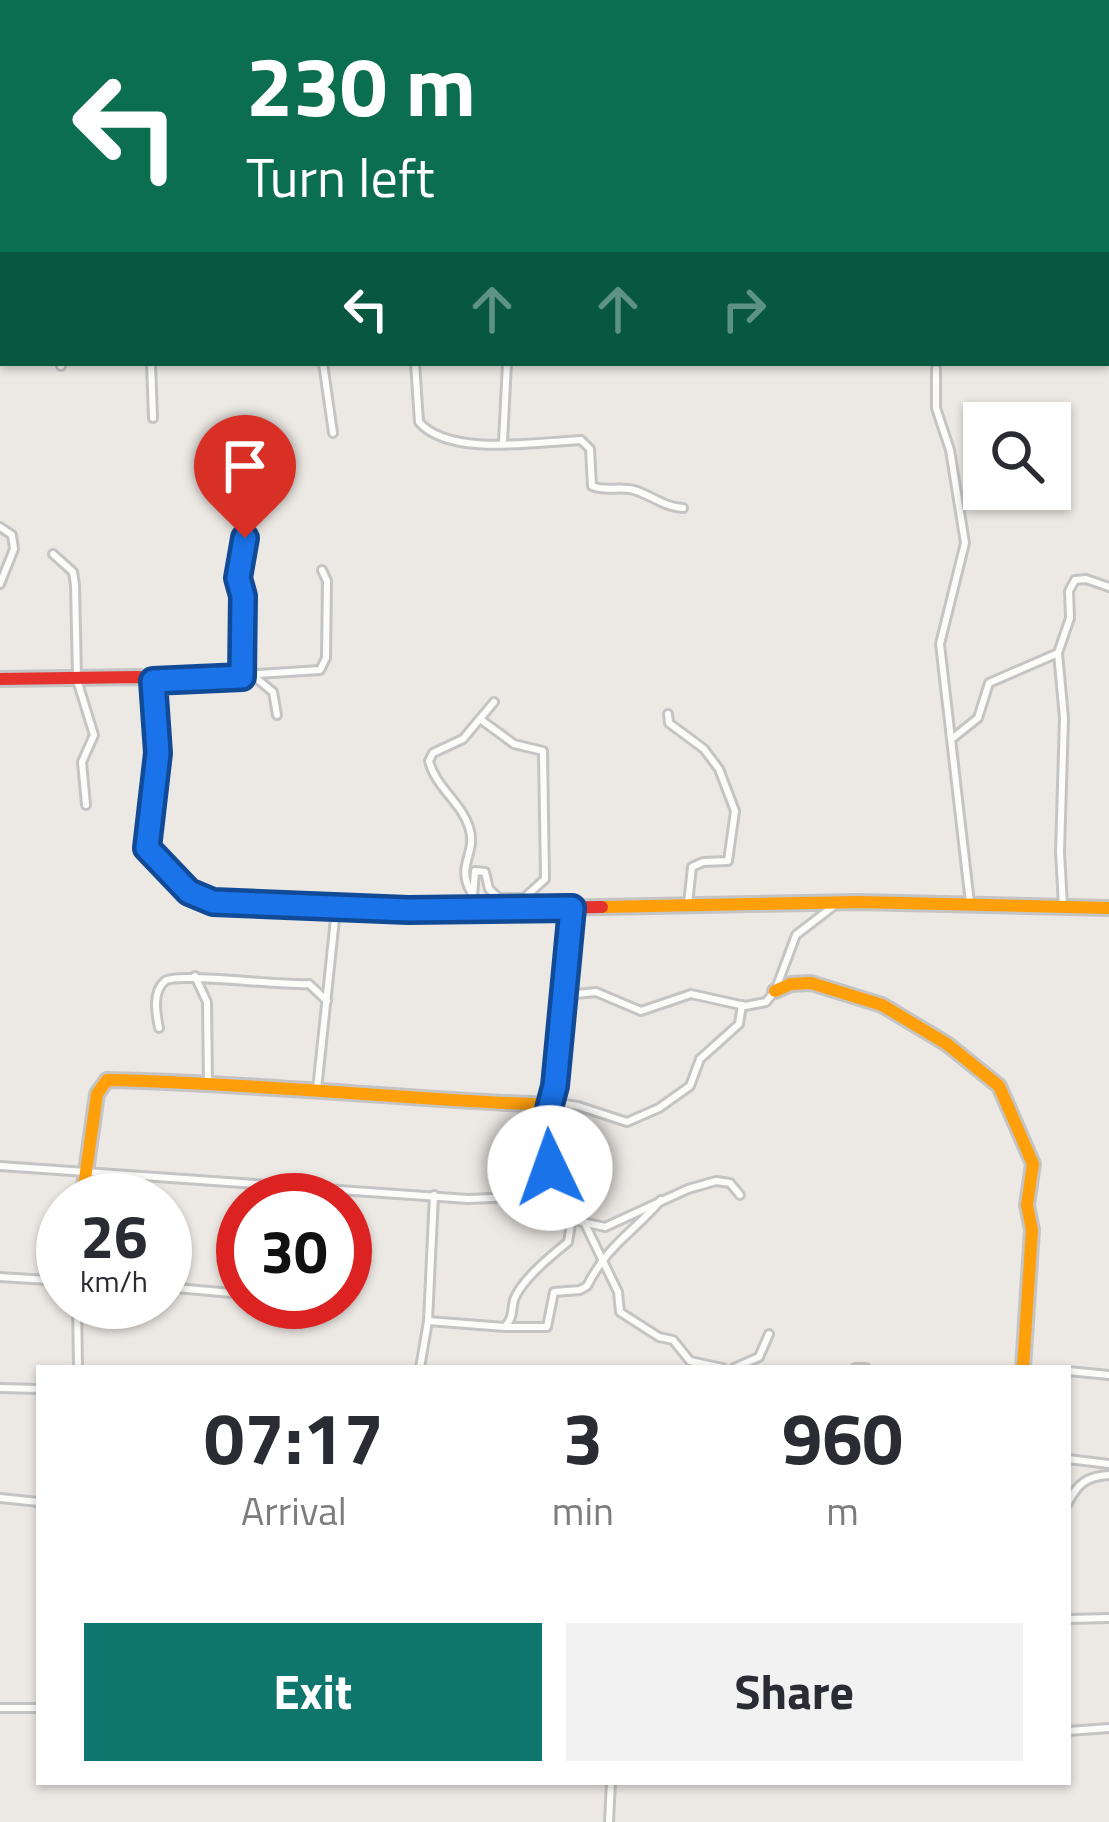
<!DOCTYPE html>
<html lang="en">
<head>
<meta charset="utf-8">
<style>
	:root { --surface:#fff; --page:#f2f2f3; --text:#2b2b33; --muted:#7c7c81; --accent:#0f766e }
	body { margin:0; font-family:"Titillium Web",sans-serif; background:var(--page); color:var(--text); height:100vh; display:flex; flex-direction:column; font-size:45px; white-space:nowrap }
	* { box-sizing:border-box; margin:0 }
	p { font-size:39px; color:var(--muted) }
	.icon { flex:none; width:66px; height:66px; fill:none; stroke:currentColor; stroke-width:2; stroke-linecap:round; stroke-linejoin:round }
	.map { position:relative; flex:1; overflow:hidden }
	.sheet { position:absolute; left:36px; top:1365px; width:1035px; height:420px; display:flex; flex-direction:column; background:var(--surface); border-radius:0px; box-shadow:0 3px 9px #0004 }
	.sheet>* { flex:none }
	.banner { position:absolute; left:0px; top:0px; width:1110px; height:366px; box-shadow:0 3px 9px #0004; background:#0b6e4f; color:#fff; overflow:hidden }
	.buttons { position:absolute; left:963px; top:402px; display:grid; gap:24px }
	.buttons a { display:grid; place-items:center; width:108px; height:108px; border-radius:0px; background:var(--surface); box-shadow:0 3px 9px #0004; font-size:60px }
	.speed { position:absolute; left:36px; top:1173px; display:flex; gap:24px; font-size:60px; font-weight:700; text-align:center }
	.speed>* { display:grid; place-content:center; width:156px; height:156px; border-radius:50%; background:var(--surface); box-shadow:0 3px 9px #0004; line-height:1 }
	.speed small { font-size:30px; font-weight:400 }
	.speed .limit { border:18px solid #d22; background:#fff; color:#111 }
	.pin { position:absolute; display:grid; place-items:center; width:102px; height:102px; color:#fff; margin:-123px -51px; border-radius:50% 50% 50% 0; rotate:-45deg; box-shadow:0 0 12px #0007 }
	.pin .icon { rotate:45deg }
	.me { position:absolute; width:132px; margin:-66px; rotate:357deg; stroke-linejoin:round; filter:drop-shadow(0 0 9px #0008) }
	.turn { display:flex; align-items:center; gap:42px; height:252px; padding:0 48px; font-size:54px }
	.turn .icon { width:156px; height:156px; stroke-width:2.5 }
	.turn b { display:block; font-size:84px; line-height:102px }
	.lanes { display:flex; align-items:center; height:114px; padding:0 48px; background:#0003; justify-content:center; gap:60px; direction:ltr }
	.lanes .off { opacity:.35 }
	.eta { display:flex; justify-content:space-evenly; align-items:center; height:204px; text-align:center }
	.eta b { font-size:72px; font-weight:700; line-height:84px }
	.primary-button { display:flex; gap:24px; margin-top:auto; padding:24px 48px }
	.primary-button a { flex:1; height:138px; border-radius:0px; background:var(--accent); color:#fff; font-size:48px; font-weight:700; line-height:138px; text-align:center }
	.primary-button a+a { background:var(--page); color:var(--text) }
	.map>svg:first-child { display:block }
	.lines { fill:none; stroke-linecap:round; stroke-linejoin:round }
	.street-casing { stroke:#c5c4c5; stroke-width:12 }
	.slow-casing { stroke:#c5c4c5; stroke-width:18 }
	.jam-casing { stroke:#c5c4c5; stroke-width:18 }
	.street { stroke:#fcfcfb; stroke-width:6 }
	.slow { stroke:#ff9f0a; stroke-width:12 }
	.jam { stroke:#e5322d; stroke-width:12 }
	.route-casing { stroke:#114b97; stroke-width:30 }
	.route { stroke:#1a73e8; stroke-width:21 }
</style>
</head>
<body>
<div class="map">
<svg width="1109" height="1822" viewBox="0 0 1109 1822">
	<rect width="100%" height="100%" fill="#ece8e4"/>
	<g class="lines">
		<g class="street-casing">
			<g id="street">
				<path d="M56 0 57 3"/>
				<path d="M224 0V3"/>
				<path d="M489 0V3"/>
				<path d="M512 0 517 3"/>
				<path d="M586 0 597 3"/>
				<path d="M1013 0 1015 2"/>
				<path d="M137 3 138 0"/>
				<path d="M286 3 301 0"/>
				<path d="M433 3 434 0"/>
				<path d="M830 3V0"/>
				<path d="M972 3 974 0"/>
				<path d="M0 283 3 282"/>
				<path d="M151 363 153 418"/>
				<path d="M323 363 333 433"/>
				<path d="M415 363 419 422C449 457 537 442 581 440L590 449 592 486C606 492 619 486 634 490 651 495 664 507 683 508"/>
				<path d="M61 366V363"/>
				<path d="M936 369V408L950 450 965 543 940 644 970 903"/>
				<path d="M503 442 507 363"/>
				<path d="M0 527 12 535 14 549 0 584"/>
				<path d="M53 554 73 572 75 585 77 677"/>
				<path d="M242 677C242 634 236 577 245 538"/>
				<path d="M256 678 273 692 277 715"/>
				<path d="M77 680 94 735 82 762 86 805"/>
				<path d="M153 681 320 670 326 658 327 581 322 570"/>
				<path d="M668 714 669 723 704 749 719 769 735 811 728 861 703 862 692 867 688 904"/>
				<path d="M953 738 978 718 989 683 1058 653"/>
				<path d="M471 892C455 864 478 854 469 827 461 802 436 788 429 761L433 753 463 739 494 702"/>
				<path d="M1063 906 1060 852 1064 718 1058 653 1070 618 1069 591 1075 580 1086 579 1109 587"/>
				<path d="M472 909 475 871 485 872 489 889 499 898H524L545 879 543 751 514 744 480 719"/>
				<path d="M195 976 207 1002 208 1082"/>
				<path d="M566 995 596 992 641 1011 691 994 745 1006 766 1002 775 991 796 935 835 905"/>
				<path d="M159 1028C156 1013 152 992 165 981 176 972 283 986 309 984L327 1001"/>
				<path d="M317 1090 336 909"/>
				<path d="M552 1102 578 1106 627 1122 659 1108 690 1086 700 1059 739 1024 742 1005"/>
				<path d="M0 1166 468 1199 538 1196"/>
				<path d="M569 1219 605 1227 688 1189 716 1181 730 1183 740 1195"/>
				<path d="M584 1222 618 1292 620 1312 659 1337 673 1340 690 1361 723 1368"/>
				<path d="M0 1277 63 1281"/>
				<path d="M165 1287 243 1294"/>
				<path d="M77 1302 78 1368"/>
				<path d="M428 1321 505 1327C514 1316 511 1312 514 1300 521 1280 552 1255 568 1242L571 1224 545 1209 538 1196 553 1152 546 1120 548 1105"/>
				<path d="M505 1327H547L554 1292 580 1290 587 1286C609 1243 632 1234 661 1200"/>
				<path d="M420 1368 428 1321 434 1195"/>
				<path d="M734 1368 759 1357 769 1334"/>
				<path d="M855 1368H866"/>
				<path d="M1068 1371 1109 1375"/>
				<path d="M0 1388 39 1389"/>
				<path d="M1068 1459 1109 1464"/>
				<path d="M0 1498 39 1502"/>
				<path d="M1068 1503C1077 1484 1087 1476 1109 1475"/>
				<path d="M1068 1619 1109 1618"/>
				<path d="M0 1708H39"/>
				<path d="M1068 1731 1109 1728"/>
				<path d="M609 1822 611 1782"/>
			</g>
		</g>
		<g class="slow-casing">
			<g id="slow">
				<path d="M602 907 858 902 1109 908"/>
				<path d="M775 991 791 984 811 983 882 1005 947 1044 999 1086 1033 1164 1027 1205 1032 1230 1023 1368"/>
				<path d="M82 1200 97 1094 107 1080C254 1083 401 1099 548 1105L555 1086 572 908"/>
			</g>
		</g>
		<g class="jam-casing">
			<path id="jam" d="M0 679 139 677 153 681 158 753 147 848 189 892 213 902 408 910 602 907"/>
		</g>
		<use href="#street" class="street"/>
		<use href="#slow" class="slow"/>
		<use href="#jam" class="jam"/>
	</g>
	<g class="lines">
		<g class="route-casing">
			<path id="route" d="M245 538 238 578 243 596 242 677 153 681 158 753 147 848 189 892 213 902 408 910 572 908 555 1086 546 1120 553 1143 550 1168"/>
		</g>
		<use href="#route" class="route"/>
	</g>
</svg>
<div class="buttons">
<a><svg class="icon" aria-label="search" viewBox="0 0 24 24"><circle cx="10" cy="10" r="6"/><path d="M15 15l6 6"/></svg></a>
</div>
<div class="speed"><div>26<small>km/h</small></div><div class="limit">30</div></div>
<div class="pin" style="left:245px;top:538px;background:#d93025"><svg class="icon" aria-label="arrive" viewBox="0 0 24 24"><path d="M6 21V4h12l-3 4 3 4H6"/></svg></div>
<svg class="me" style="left:550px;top:1168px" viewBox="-20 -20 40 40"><circle r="19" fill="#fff"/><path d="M0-13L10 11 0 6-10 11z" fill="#1a73e8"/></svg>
<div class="banner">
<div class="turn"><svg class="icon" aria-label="left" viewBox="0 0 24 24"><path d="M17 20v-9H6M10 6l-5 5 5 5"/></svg><div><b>230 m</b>Turn left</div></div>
<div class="lanes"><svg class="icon" aria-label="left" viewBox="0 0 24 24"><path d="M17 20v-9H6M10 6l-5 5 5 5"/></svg><svg class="icon off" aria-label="ahead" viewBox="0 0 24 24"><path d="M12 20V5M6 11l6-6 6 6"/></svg><svg class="icon off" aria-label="ahead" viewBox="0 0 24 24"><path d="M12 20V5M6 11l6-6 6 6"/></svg><svg class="icon off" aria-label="right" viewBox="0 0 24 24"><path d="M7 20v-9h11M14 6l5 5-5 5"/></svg></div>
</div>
<section class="sheet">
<div class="eta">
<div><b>07:17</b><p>Arrival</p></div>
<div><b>3</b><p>min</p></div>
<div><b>960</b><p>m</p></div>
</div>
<div class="primary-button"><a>Exit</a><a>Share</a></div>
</section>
</div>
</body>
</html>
